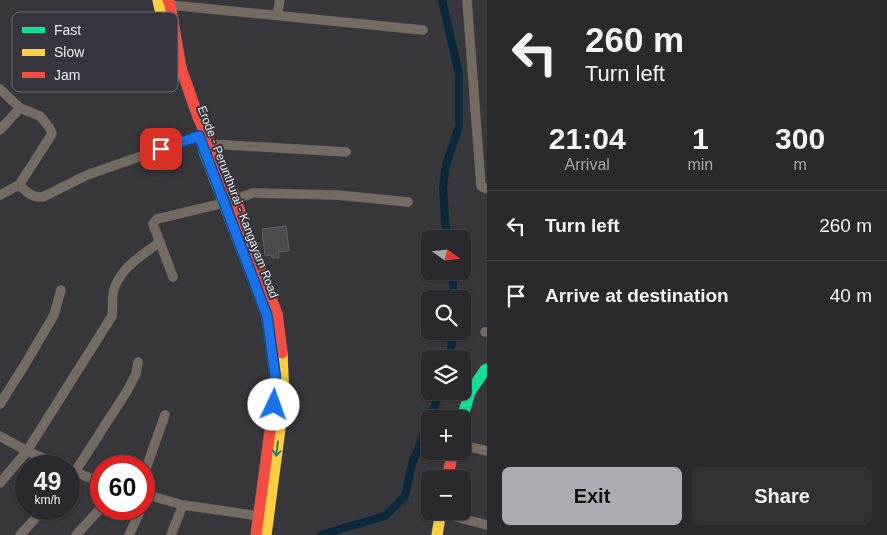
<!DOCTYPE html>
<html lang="en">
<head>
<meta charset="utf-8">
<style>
	:root { --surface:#2a292d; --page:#323135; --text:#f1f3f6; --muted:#a5a6aa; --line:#464549; --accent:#adacb2 }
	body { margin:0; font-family:Arial,sans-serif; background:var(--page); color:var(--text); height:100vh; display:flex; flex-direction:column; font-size:19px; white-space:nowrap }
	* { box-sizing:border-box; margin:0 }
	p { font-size:16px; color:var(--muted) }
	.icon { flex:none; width:28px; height:28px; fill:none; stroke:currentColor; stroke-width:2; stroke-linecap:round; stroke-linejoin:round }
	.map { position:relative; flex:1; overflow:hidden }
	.drawer { display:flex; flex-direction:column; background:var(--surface); width:400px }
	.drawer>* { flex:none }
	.banner { background:#2a292d; color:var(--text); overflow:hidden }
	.needle { width:32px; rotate:105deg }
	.buttons { position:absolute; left:421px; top:230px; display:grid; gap:10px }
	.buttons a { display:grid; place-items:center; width:50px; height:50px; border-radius:8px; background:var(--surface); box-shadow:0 1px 4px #0004,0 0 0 1px var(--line); font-size:25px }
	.speed { position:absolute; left:15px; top:455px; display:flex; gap:10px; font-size:25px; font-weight:700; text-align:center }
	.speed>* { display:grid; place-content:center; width:65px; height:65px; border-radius:50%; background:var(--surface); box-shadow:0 1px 4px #0004,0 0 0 1px var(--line); line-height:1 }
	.speed small { font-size:12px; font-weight:400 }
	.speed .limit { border:8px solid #d22; background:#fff; color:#111 }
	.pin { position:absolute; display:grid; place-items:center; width:42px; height:42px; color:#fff; margin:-21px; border-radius:10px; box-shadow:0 2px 8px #0006 }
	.me { position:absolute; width:55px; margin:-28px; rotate:3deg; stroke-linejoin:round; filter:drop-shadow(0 0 4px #0008) }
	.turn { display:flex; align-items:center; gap:18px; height:105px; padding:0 15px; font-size:22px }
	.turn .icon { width:65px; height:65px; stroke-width:2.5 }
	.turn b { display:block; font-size:35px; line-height:42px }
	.eta { display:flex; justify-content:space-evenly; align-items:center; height:85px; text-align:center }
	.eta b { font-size:30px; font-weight:600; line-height:35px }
	.primary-button { display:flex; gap:10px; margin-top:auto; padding:10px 15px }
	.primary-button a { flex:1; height:58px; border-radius:8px; background:var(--accent); color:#111; font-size:20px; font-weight:600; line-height:58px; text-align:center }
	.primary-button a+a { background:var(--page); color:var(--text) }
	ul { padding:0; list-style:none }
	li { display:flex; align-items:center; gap:15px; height:70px; padding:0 15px; border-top:1px solid var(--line) }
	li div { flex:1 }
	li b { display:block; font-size:19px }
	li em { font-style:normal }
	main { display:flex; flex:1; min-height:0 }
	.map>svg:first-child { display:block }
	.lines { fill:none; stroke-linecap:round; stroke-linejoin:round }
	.canal { stroke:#0a293a; stroke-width:8 }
	.building { fill:#4d4b4b; stroke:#636161 }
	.street-casing { stroke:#565558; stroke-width:10 }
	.fast-casing { stroke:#565558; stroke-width:12 }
	.slow-casing { stroke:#565558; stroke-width:12 }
	.jam-casing { stroke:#565558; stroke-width:12 }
	.street { stroke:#746c63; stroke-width:9 }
	.fast { stroke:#16e098; stroke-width:11 }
	.slow { stroke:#ffcf43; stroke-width:11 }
	.jam { stroke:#f24e42; stroke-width:11 }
	.oneway { stroke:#288266 }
	.route-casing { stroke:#114b97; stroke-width:12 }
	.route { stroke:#1a73e8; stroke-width:9 }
	.labels { text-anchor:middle; stroke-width:4; stroke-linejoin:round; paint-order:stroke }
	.street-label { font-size:12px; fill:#ecebf1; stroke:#37353e }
	.key { fill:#37353e; stroke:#6d6c74; stroke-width:1 }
	.key-label { font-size:14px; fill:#ecebf1 }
</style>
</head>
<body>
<main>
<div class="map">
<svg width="487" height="535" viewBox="0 0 487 535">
	<rect width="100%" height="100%" fill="#38373c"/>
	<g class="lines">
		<g class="canal">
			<path d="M442 0 459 74V126L446 165 443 187 445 220 448 239"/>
			<path d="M453 299V271"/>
			<path d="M450 359 453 331"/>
			<path d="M430 419 440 391"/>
			<path d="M321 535 330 532 385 516 405 496 412 464 430 419"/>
		</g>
	</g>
	<path class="building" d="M286 226 289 251 278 252 279 258H272L271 255 265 256 262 229Z"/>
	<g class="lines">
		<g class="street-casing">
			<g id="street">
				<path d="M467 0 481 186 487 189"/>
				<path d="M170 5 423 30"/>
				<path d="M277 15 280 0"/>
				<path d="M0 89 20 108 40 116 49 127 52 134 19 185"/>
				<path d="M0 130 20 108"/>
				<path d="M210 144 346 152"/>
				<path d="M0 195 19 185C27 192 32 198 43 197L87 175 199 136"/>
				<path d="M236 199 253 193 337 195 408 202"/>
				<path d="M173 277 153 224 157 219 224 203"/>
				<path d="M485 332H487"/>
				<path d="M0 404 24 366 54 315 61 290"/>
				<path d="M0 436 27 451 61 466"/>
				<path d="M462 445 487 451"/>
				<path d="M69 470 101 482"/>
				<path d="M144 474 165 415"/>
				<path d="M69 480 75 472 127 391 136 374 138 362"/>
				<path d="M0 483 27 451 112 316C113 308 112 300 113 293 118 269 141 256 160 242"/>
				<path d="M144 494 183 505 259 516"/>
				<path d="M441 513 487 525"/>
				<path d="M20 535 44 509"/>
				<path d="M76 535 101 508"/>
				<path d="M129 535 141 509"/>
				<path d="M171 535 183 505"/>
			</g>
		</g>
		<g class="fast-casing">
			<g id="fast">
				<path d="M204 151 267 316 275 375"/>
				<path d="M462 419 470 392 485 370 487 369"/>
			</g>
		</g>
		<g class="slow-casing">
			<g id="slow">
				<path d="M158 0 171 58"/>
				<path d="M266 535 284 398 282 353"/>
				<path d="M437 535 441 511"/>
			</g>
		</g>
		<g class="jam-casing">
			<g id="jam">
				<path d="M168 0 170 5 181 68 198 117 236 199 247 236 277 314 282 353"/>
				<path d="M447 479 453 451"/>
				<path d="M256 535 271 424"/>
			</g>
		</g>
		<use href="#street" class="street"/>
		<use href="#fast" class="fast"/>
		<use href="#slow" class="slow"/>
		<use href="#jam" class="jam"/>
	</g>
	<defs><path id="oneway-shaft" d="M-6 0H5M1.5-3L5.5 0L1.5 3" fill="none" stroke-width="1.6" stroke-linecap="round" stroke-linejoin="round" transform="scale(1.25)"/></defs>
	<use class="oneway" href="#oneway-shaft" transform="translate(277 449) rotate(97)"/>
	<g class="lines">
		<g class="route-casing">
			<path id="route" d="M161 149 199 136 267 316 275 375 274 405"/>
		</g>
		<use href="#route" class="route"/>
	</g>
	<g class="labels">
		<g class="street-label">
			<text transform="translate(238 202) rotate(69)" y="4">Erode - Perunthurai - Kangayam Road</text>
		</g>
	</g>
	<rect x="12" y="12" width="166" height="80" rx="8" class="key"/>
	<rect x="22" y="27" width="23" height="6" fill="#16e098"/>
	<rect x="22" y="49" width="23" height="7" fill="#ffcf43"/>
	<rect x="22" y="72" width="23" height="6" fill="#f24e42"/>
	<g class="key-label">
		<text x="54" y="35">Fast</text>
		<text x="54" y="57">Slow</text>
		<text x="54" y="80">Jam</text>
	</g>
</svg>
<div class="buttons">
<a><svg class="needle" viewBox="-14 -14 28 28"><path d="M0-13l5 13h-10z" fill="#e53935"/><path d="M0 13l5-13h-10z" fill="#a5a6aa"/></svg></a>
<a><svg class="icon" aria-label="search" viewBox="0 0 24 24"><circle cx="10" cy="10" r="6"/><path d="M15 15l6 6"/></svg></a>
<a><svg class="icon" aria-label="layers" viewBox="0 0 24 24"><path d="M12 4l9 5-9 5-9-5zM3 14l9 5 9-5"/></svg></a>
<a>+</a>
<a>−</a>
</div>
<div class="speed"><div>49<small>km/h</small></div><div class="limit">60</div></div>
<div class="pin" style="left:161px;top:149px;background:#d93025"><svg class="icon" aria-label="arrive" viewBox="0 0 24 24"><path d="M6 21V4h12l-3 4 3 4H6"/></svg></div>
<svg class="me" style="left:274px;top:405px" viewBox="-20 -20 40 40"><circle r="19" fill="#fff"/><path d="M0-13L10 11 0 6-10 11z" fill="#1a73e8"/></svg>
</div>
<section class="drawer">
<div class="banner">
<div class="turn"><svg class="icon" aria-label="left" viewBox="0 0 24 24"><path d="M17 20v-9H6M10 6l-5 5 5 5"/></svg><div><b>260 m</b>Turn left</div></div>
</div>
<div class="eta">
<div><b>21:04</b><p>Arrival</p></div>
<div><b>1</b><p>min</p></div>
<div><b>300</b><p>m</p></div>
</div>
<ul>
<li><svg class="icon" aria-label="left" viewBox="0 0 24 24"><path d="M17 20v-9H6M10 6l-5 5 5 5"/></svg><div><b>Turn left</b></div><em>260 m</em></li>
<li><svg class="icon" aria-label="arrive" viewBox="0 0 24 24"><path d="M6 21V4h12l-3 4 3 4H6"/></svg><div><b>Arrive at destination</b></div><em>40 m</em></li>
</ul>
<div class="primary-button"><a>Exit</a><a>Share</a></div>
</section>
</main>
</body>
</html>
